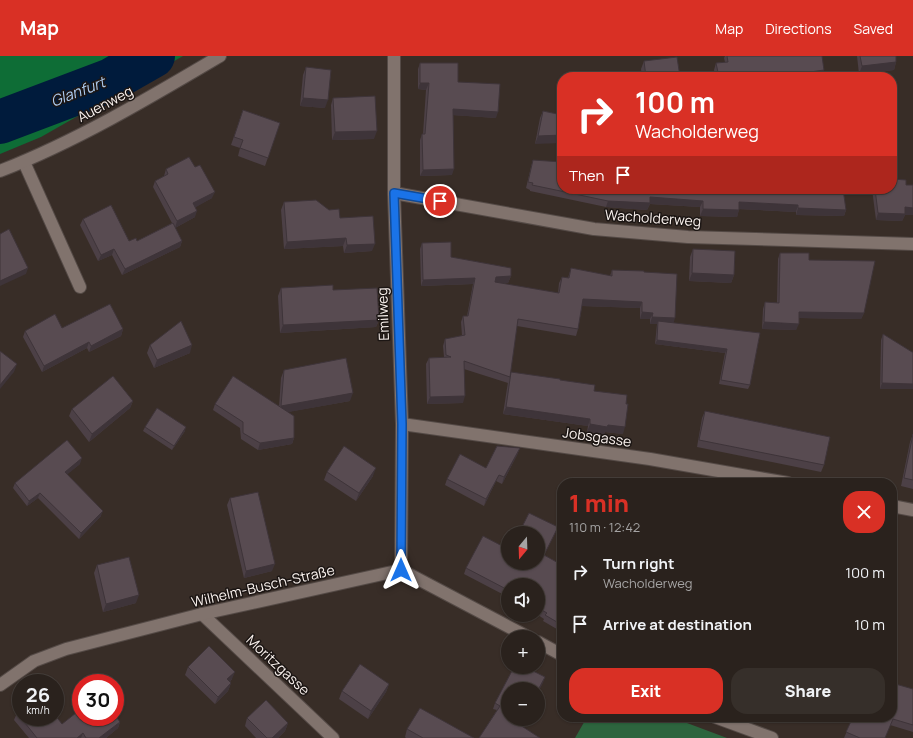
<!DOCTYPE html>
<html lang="en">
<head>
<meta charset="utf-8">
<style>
	:root { --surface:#2a221d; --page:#362f2a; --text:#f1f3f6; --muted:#a5a4a4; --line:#463f3b; --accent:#d93025 }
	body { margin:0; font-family:Manrope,sans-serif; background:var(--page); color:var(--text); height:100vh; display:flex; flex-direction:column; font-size:15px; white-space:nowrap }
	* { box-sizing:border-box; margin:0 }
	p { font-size:13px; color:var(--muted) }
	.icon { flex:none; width:22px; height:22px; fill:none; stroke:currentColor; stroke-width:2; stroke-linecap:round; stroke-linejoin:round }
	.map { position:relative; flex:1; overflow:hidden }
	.drawer { position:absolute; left:557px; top:422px; width:340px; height:244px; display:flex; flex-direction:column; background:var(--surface); border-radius:16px; box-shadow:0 1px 3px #0004,0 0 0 1px var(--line) }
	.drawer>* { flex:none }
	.guide { position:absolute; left:557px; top:16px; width:340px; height:122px; border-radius:16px; box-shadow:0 1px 3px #0004,0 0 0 1px var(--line); background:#d93025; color:#fff; overflow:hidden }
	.needle { width:26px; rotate:199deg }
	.tools { position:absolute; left:501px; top:470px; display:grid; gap:8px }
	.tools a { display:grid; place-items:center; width:44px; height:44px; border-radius:50%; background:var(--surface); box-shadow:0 1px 3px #0004,0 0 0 1px var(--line); font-size:20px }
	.speed { position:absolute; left:12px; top:618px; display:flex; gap:8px; font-size:20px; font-weight:700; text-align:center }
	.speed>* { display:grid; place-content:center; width:52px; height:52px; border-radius:50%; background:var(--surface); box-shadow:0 1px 3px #0004,0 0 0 1px var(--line); line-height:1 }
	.speed small { font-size:10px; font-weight:400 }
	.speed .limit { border:6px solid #d22; background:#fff; color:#111 }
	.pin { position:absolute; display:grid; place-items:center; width:34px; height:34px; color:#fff; margin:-17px; border:2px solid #fff; border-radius:50%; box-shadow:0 1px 4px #0007 }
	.me { position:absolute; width:44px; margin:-22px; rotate:0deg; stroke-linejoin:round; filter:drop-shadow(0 0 3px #0008) }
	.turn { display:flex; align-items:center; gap:14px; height:84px; padding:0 12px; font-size:18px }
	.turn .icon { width:52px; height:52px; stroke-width:2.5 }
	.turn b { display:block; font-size:28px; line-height:34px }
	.then { display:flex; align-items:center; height:38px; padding:0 12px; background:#0003; gap:8px; font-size:15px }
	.round { display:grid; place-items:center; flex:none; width:42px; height:42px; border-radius:16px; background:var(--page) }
	.head { display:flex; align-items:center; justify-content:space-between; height:68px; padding:0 12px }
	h1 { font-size:24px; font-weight:800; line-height:30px; color:var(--accent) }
	.primary-button { display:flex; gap:8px; margin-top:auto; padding:8px 12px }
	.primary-button a { flex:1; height:46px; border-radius:16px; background:var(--accent); color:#fff; font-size:16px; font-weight:800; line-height:46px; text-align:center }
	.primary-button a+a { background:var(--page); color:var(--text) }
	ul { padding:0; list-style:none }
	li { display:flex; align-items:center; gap:12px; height:52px; padding:0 12px }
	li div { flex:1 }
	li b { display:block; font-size:15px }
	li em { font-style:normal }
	header { display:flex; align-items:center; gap:24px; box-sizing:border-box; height:56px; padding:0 20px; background:var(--accent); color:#fff }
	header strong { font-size:19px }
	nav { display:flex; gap:22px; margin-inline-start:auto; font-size:14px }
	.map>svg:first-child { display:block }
	.green { fill:#2d653e }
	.forest { fill:#0e6d36 }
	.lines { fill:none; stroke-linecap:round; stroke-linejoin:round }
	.river { stroke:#001b3c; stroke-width:44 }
	.minor-casing { stroke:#544a46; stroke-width:14 }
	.minor { stroke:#81736d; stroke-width:12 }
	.wall { fill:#4c4046 }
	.shaded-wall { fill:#3e3439 }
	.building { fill:#584b51; stroke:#3e3439 }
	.route-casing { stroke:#114b97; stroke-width:10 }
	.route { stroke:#1a73e8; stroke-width:7 }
	.labels { text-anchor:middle; stroke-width:3; stroke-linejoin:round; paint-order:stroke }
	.street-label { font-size:14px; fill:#fbf3ef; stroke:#1c1614 }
	.water-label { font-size:15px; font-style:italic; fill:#afcdf1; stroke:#1c1614 }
</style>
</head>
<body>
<header>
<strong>Map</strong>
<nav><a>Map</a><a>Directions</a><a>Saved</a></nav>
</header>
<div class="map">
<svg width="913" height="682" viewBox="0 0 913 682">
	<rect width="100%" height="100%" fill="#382d27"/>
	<path class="green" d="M587 661H671L727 682H575Z"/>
	<path class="forest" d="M0 0H183L41 81 0 98Z"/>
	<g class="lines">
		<path class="river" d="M0 66 111 24 153 0"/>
		<g class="minor-casing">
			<g id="minor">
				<path d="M394 0V137L402 368 401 514"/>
				<path d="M24 106 80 231"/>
				<path d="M0 115C77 85 149 42 220 0"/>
				<path d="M394 137 594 173 688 181 913 188"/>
				<path d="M402 368 650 403 788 427"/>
				<path d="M892 450 913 454"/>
				<path d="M202 558 333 682"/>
				<path d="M538 586 562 599"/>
				<path d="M0 629 34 605 66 593 202 558 401 514 528 581"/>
				<path d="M715 661 772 682"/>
			</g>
		</g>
		<use href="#minor" class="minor"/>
	</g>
	<g class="wall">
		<path d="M725 0H822V20L815 21H715L714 14 716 7 725 6 724 2Z"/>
		<path d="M857 0H896V6L894 14 859 18Z"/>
		<path d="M644 5 680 21H642L641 13Z"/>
		<path d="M420 7 458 26 496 62 453 59 452 119 420 120V84L422 78H423L426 34 418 33V13Z"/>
		<path d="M306 11 325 52 300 50 303 19Z"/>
		<path d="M333 42 374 83 332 84 331 49Z"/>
		<path d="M243 54 280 67 265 110 238 100 240 92 231 89Z"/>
		<path d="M543 55 562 59 535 88 540 62Z"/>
		<path d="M533 104 562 133H843L846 154 844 160 796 159V156L739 153 737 161 700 160V151L650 148 647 154 606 151 530 135V134L526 132 531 111Z"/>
		<path d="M166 113 212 142 195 151V161L175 172 182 185 180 191 122 219 112 199 98 205 80 169 83 163 129 185H137L172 167 153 131 155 125 164 120Z"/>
		<path d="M872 133H892L905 159 902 165 876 164Z"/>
		<path d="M284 146 340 162 372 195 344 197 343 190 284 193 281 154Z"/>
		<path d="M422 187 451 201 511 220 508 227H500L558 237 559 227 562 221 568 222 571 212 610 220 612 214 644 216 673 267 760 277 750 329 748 333 719 328 725 297 655 288 657 268H650V263H640V252L582 250 578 273 576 280 517 270 510 318 560 324 594 335 623 378 605 376V378L587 376 588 370 503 358 508 326V327L464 313 463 347 427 348 426 308 429 302 444 301 443 290 445 283 462 280 461 266 463 260H467L473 228 421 230 420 193Z"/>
		<path d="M693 193 734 219 731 227 689 225 690 201Z"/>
		<path d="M780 197 809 204 864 257 861 263 799 262 796 274 762 273 763 253 765 246 777 247 778 203Z"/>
		<path d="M281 232 379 264 376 271 280 277 278 240Z"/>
		<path d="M62 272 123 273 121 280 89 296 87 292 42 316 23 281 25 275Z"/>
		<path d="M883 278 912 296H913V333H880L881 284Z"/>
		<path d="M150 289 190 297 154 312 147 297Z"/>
		<path d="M284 314 350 345 287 356 294 382 292 388 258 394 241 383 240 372 213 354 215 348 279 351 281 322Z"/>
		<path d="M133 345 130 352 89 386 69 360 72 353Z"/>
		<path d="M705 355 824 409 821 416 697 391 702 362Z"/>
		<path d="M145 371 185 375 172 394 143 375Z"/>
		<path d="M913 378V433L901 430 910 386Z"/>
		<path d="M520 392 517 399 502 428 496 425 484 450 445 429 447 423 486 412Z"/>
		<path d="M80 408 67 418 101 460 79 483 38 442 27 450 13 432 15 427Z"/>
		<path d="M327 416 373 420 356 445 324 424Z"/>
		<path d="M230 442 272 515 244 522 227 449Z"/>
		<path d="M555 477 544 499 562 509V576L543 565 544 563 538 559V529H508V541L464 518 466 512 508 507Z"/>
		<path d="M97 509 136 547 103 556 94 517Z"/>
		<path d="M188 611 232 623 230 626 231 627 228 635 215 648 185 619Z"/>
		<path d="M514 611H525L545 621 538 636V633H508V663H524L520 669 540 682H479L497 654 493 653 495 647Z"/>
		<path d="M389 628 386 636 368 663 339 643 342 635Z"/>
		<path d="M913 633V676L890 669 885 682H844L853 661Z"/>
		<path d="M17 657 62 668 120 666 118 672 106 682H29L14 664Z"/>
		<path d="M789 661H807L805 667Z"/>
		<path d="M247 662 288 667 285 675 278 682H256L245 670Z"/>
		<path d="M407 673 474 682H406L405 681Z"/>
	</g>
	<g class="shaded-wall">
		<path d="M896 6 894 14 859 18 862 10Z"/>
		<path d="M824 14 822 20 815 21H781L782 20Z"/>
		<path d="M420 27H429L426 34 418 33Z"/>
		<path d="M303 42 328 44 325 52 300 50Z"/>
		<path d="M453 53 498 56 496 62 451 59Z"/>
		<path d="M377 75 374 83 332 84 335 76Z"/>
		<path d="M562 79V87L535 88 538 80Z"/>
		<path d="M454 113 452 119 420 120 423 114Z"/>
		<path d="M215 136 212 142 191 154 193 147Z"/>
		<path d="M650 141 703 145 700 151 650 148 647 154 606 151 608 145Z"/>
		<path d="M739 146 798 149 796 156 737 153Z"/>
		<path d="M905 151 913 152V159H905L902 165 876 164 878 157Z"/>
		<path d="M798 152 846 154 844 160 796 159Z"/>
		<path d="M703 153 739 154 737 161 700 160Z"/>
		<path d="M197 155 195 161 175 172 177 165Z"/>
		<path d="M346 182 343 190 284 193 287 186Z"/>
		<path d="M182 185 180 191 122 219 125 213Z"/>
		<path d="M375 188 372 195 344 197 347 189Z"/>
		<path d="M114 193 112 199 98 205 101 199Z"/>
		<path d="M28 212 26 218 0 230V225Z"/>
		<path d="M692 217 734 219 731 227 689 225Z"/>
		<path d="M511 220 508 227H493L496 221Z"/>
		<path d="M475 222 473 228 421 230 423 224Z"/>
		<path d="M583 243 642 246 640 252 581 250Z"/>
		<path d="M642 256 653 257 650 263H640Z"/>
		<path d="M799 256 864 257 861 263 797 262Z"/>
		<path d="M652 261 675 262 673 269 658 265 657 268H650Z"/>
		<path d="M379 264 376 271 280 277 283 269Z"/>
		<path d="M764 266 799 268 796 274 762 273Z"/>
		<path d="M123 273 121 280 89 296 91 290Z"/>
		<path d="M657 284 727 293 725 297 655 288Z"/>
		<path d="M89 286 87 292 42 316 44 310Z"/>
		<path d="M192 289 190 297 154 312 157 304Z"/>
		<path d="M17 308 14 316 0 333V329Z"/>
		<path d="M882 327 913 328V333H880Z"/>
		<path d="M353 337 350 345 278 358 281 350Z"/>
		<path d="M465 340 463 347 427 348 430 341Z"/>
		<path d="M133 345 130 352 89 386 92 378Z"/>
		<path d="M506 351 590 363 588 370 503 358Z"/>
		<path d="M590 368 608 369 625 371 623 378 605 376V378L587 376Z"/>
		<path d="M186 371 185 375 172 394 174 390Z"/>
		<path d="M294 382 292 388 258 394 260 387Z"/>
		<path d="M520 392 517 399 502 428 504 421Z"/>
		<path d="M82 402 80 408 63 422 65 416Z"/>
		<path d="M376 412 373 420 356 445 359 437Z"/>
		<path d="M499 419 496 425 484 450 486 443Z"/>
		<path d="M40 437 38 442 27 450 29 445Z"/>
		<path d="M103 455 101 460 79 483 81 477Z"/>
		<path d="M275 508 272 515 244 522 246 515Z"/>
		<path d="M139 539 136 547 103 556 106 548Z"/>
		<path d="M235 616 232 623 225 631 227 623Z"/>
		<path d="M545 621 543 627 538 636V634Z"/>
		<path d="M231 627 228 635 215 648 218 641Z"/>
		<path d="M389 628 386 636 368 663 371 655Z"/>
		<path d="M120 666 118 672 106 682H99Z"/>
		<path d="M288 667 285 675 278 682H272Z"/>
		<path d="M83 677 81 682H77Z"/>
	</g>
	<g class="building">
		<path d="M727 0H822L824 14 782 20V21H719L716 7 728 6Z"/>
		<path d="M860 0H896V6L862 10Z"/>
		<path d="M677 1 680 21H646L644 5Z"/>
		<path d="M420 7H458V26L500 28 498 56 453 53 454 113 423 114 422 78H425L429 27H420Z"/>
		<path d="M306 11 331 14 328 44 303 42Z"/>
		<path d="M375 40 377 75 335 76 333 42Z"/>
		<path d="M243 54 280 67 268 102 240 92 243 84 234 81Z"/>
		<path d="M543 55 562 59V79L538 80Z"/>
		<path d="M189 101 195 111 200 109 215 136 193 147 197 155 177 165 155 125 168 118 166 113Z"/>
		<path d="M533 104 562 106V133H843L846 154 798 152V149L739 146V154L703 153V145L650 141V147L608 145 532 129 533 127 528 126Z"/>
		<path d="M892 123 906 124V129H913V152L905 151V158L878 157 875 133H892Z"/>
		<path d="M316 144 329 154 339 153 340 162 373 160 375 188 347 189 346 182 287 186 284 146Z"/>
		<path d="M111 149 129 185 136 182 137 185 173 167 182 185 125 213 114 193 101 199 83 163Z"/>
		<path d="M9 173 28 212 0 225V178Z"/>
		<path d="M451 186V201L511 212V220L496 221 495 226 559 237 562 221 569 222 571 212 612 220V214L644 215V216L677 218 675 262 652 261 653 257 642 256V246L583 243 578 273 518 263 510 321 464 305 465 340 430 341 429 302 451 301 446 299 445 283 465 279 463 260H468L475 222 423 224 422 187Z"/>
		<path d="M693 193 735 195 734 219 692 217Z"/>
		<path d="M780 197H809V204L875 205 864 257 799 256V268L764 266 765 246 779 247Z"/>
		<path d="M333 229V234L377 232 379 264 283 269 281 232Z"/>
		<path d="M110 248 123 273 91 290 89 286 44 310 25 275 55 258 62 272Z"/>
		<path d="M181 265 192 289 157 304 150 289Z"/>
		<path d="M658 265 760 277 750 329 721 324 727 293 657 284Z"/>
		<path d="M883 278 912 296H913V328L882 327Z"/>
		<path d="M0 295 17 308 0 329Z"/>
		<path d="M346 302 353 337 281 350 284 314Z"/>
		<path d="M511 316 560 323V324L595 329 594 335 627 339 626 348H628L625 371 608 369 607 371 590 368V363L506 351Z"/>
		<path d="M113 320 133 345 92 378 72 353Z"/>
		<path d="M233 320 294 360V382L260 387 243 377V366L215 348Z"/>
		<path d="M157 352 186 371 174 390 145 371Z"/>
		<path d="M705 355 830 381 824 409 699 384Z"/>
		<path d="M913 378V424L904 422Z"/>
		<path d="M67 384 82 402 65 416 103 455 81 477 40 437 29 445 15 427Z"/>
		<path d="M344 390 376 412 359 437 327 416Z"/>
		<path d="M497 390 520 392 504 421 499 419 486 443 447 423 460 398 486 412Z"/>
		<path d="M664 424 687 427H664Z"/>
		<path d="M258 436 275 508 246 515 230 442Z"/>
		<path d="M529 457 558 471 544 499 562 509V569L545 559 547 557 538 552V529H508V534L466 512 483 480 508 493V507H538V477H519Z"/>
		<path d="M129 501 139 539 106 548 97 509Z"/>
		<path d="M209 590 235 616 227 623 231 627 218 641 188 611Z"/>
		<path d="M360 608 389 628 371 655 342 635Z"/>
		<path d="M514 611H525L545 621 538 634V633H508V663H523L520 669 540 682H479L500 650 495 647Z"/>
		<path d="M892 627 913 633V669L893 663 885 682H860L846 676 853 661H892Z"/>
		<path d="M266 644 288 667 272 682H267L247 662Z"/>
		<path d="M420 652 474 682H423L407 673Z"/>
		<path d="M21 653V661H55V659L62 668 81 653V661H115V659L120 666 99 682H86L83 677 77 682H37L17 657Z"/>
	</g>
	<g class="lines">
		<g class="route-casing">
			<path id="route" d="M401 514 402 368 394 137 440 145"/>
		</g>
		<use href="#route" class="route"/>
	</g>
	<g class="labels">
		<g class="street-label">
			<text transform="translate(105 48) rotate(-28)" y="5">Auenweg</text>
			<text transform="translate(653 162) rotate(4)" y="5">Wacholderweg</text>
			<text transform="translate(383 258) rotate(-92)" y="5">Emilweg</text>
			<text transform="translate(597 381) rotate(8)" y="5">Jobsgasse</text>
			<text transform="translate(263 530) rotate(-13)" y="5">Wilhelm-Busch-Straße</text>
			<text transform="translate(278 609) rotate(43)" y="5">Moritzgasse</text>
		</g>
		<g class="water-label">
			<text transform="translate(78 36) rotate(-21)" y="5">Glanfurt</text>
		</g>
	</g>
</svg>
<div class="tools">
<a><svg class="needle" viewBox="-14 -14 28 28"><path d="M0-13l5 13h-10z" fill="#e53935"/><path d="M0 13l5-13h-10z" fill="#a5a4a4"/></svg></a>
<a><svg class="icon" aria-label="sound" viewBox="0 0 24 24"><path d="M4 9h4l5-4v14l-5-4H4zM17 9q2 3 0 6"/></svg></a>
<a>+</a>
<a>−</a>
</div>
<div class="speed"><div>26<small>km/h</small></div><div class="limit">30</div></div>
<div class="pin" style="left:440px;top:145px;background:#d93025"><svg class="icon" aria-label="arrive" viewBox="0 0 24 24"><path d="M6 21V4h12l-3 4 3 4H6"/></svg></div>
<svg class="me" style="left:401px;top:514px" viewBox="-20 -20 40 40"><path d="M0-17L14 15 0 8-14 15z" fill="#1a73e8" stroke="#fff" stroke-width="4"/></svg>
<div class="guide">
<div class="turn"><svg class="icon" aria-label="right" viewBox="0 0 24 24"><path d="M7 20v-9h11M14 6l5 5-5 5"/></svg><div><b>100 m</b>Wacholderweg</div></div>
<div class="then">Then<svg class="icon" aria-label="arrive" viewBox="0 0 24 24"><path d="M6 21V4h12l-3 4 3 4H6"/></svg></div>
</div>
<section class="drawer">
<div class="head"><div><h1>1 min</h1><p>110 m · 12:42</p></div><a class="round" style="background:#d93025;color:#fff"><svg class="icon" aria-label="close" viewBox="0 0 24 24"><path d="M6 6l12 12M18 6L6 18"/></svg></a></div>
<ul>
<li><svg class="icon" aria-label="right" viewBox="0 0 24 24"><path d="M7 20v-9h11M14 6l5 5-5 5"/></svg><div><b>Turn right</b><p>Wacholderweg</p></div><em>100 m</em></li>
<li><svg class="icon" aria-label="arrive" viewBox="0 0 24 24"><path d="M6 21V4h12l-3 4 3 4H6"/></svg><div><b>Arrive at destination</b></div><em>10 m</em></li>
</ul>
<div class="primary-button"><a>Exit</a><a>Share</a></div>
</section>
</div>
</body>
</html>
